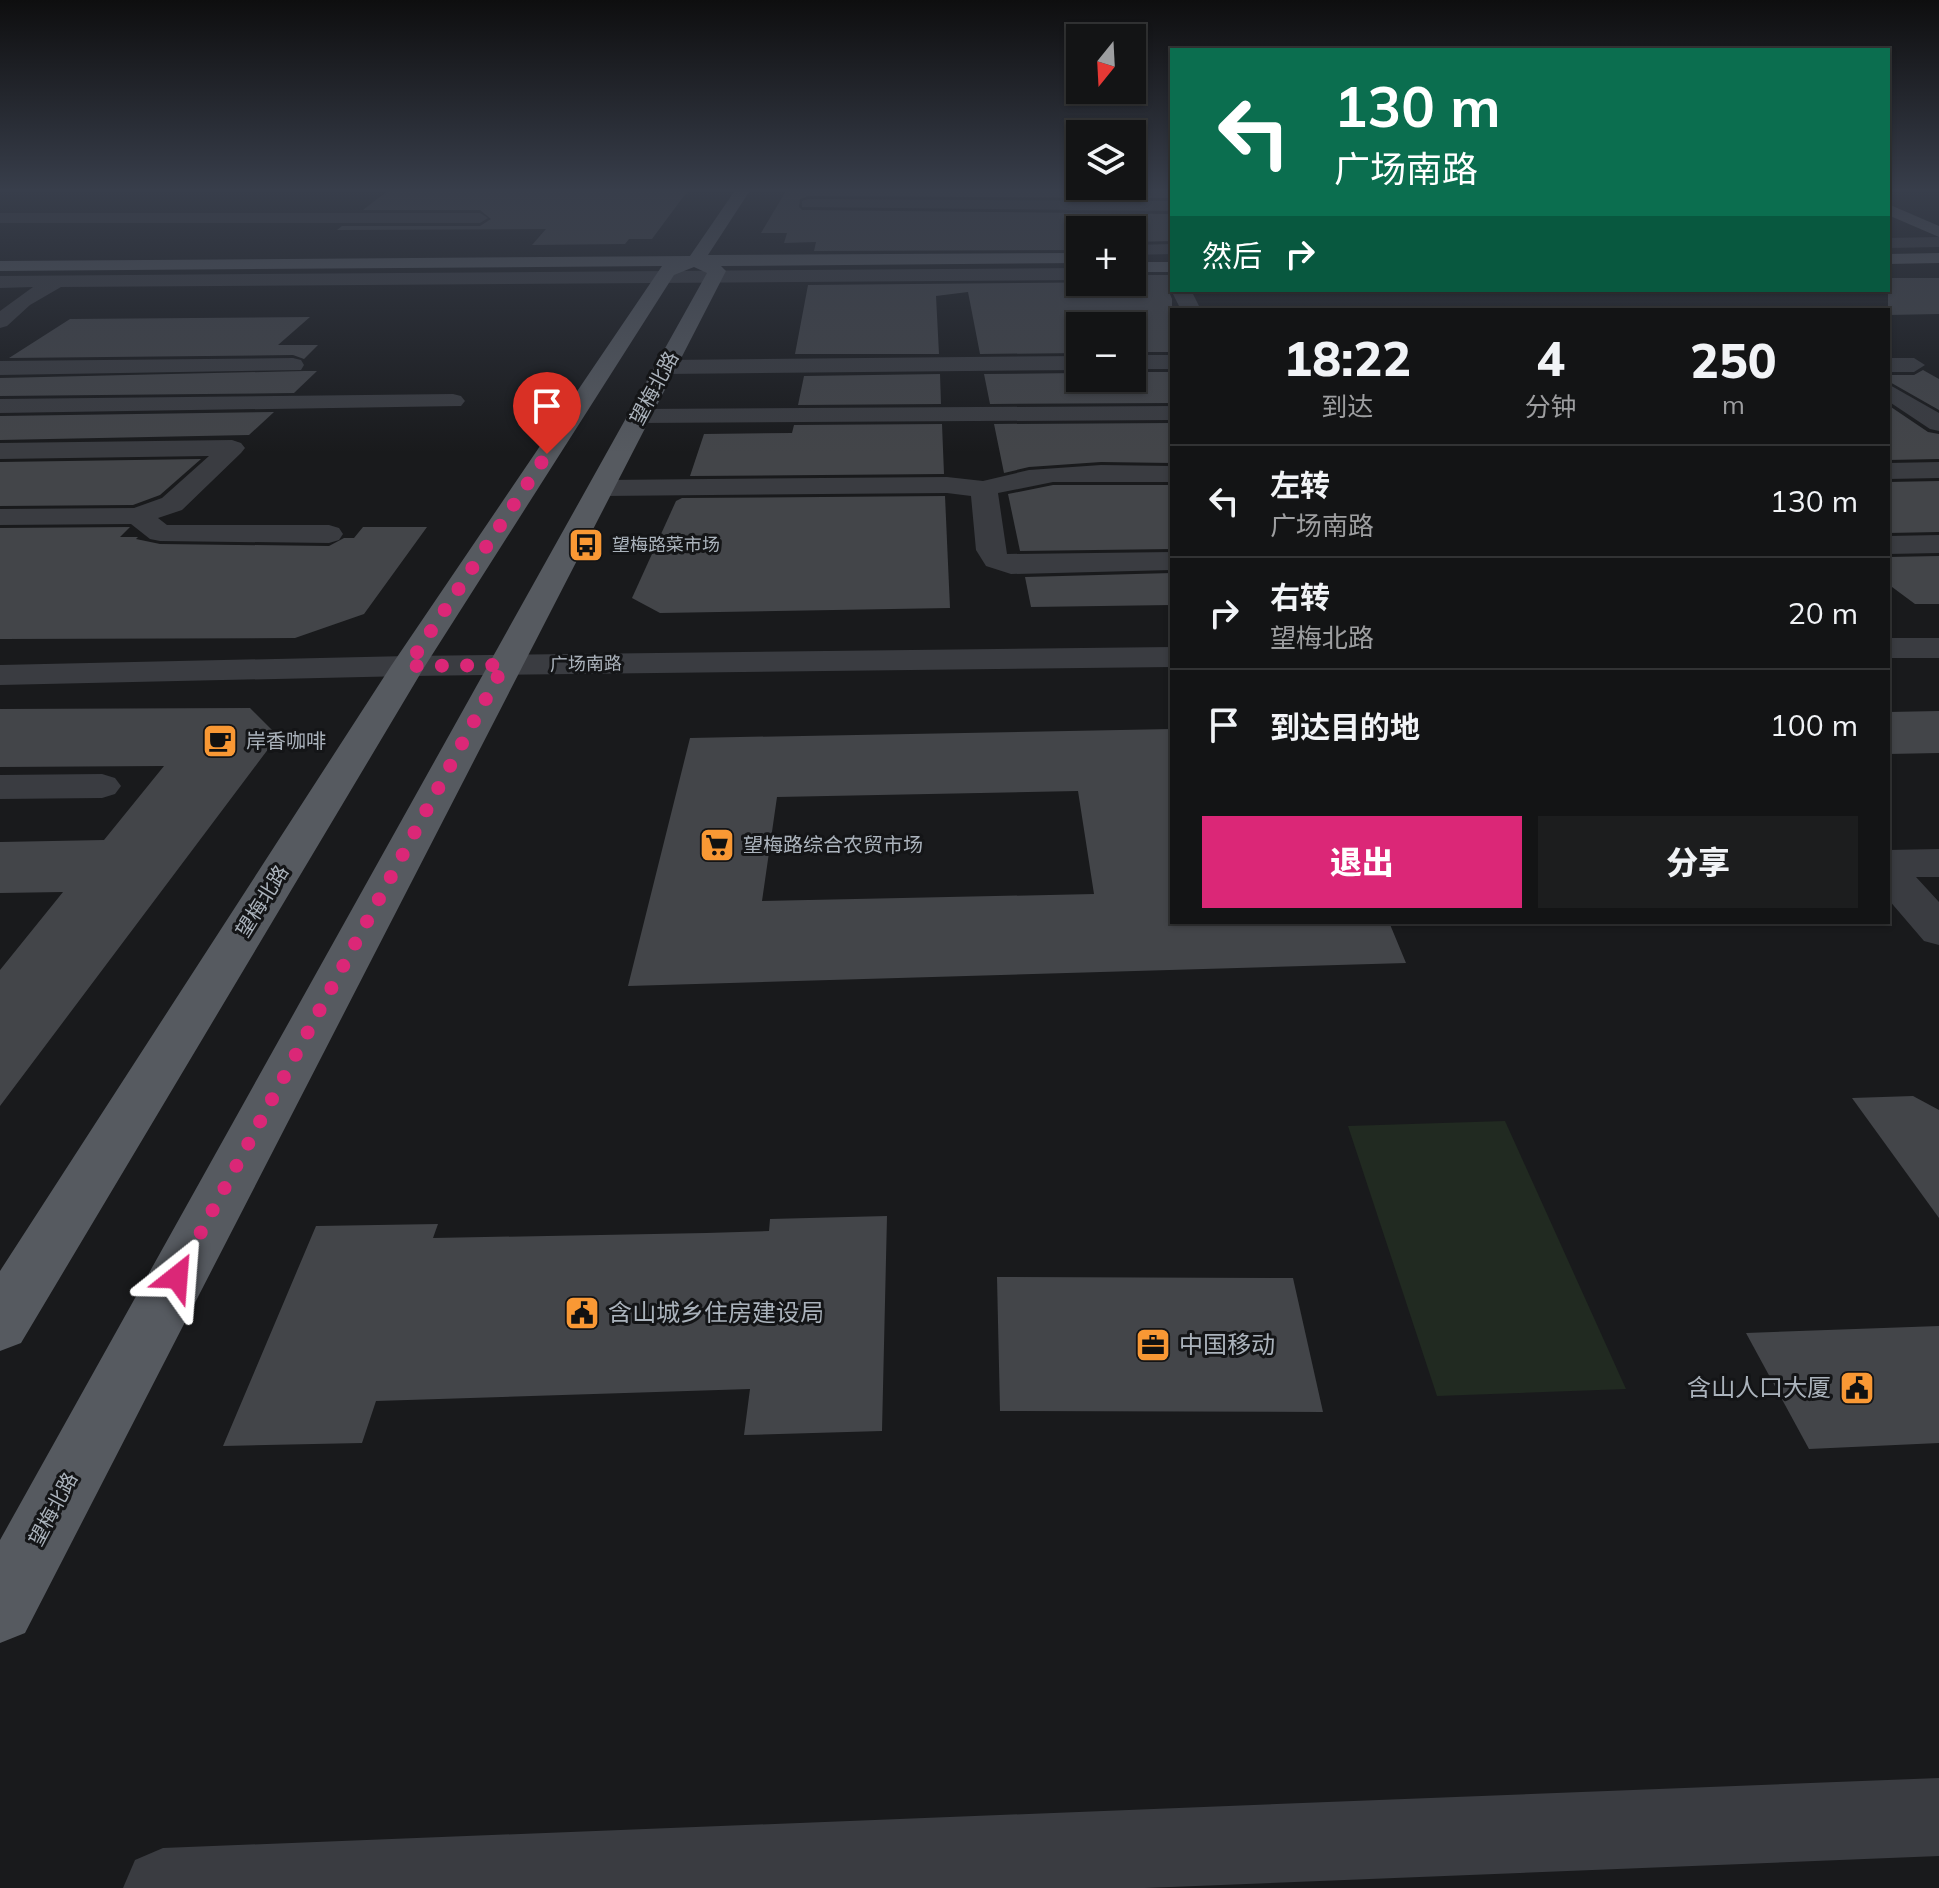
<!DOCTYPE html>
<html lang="zh">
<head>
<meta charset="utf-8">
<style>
	:root { --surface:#131415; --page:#1c1d1e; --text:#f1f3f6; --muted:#9d9ea0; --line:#323334; --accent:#db2777 }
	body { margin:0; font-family:Mulish,"Noto Sans SC",sans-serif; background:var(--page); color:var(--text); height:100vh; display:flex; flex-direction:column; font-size:30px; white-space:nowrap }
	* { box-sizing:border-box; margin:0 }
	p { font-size:26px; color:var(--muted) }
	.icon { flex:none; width:44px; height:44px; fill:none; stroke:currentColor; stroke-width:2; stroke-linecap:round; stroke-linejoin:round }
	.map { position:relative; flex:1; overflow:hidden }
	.side { position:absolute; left:1170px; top:308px; width:720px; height:616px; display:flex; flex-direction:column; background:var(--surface); border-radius:0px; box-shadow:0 2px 6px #0004,0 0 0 2px var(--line) }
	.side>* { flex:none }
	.hud { position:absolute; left:1170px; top:48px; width:720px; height:244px; border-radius:0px; box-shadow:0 2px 6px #0004,0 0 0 2px var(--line); background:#0b6e4f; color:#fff; overflow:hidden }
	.needle { width:52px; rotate:198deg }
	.buttons { position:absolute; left:1066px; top:24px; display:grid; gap:16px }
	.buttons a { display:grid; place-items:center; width:80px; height:80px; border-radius:0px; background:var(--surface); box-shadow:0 2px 6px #0004,0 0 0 2px var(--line); font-size:40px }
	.pin { position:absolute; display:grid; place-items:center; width:68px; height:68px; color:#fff; margin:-82px -34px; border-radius:50% 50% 50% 0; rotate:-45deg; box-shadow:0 0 8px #0007 }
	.pin .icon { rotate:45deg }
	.me { position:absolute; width:88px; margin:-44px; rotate:28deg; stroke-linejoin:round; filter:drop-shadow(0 0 6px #0008) }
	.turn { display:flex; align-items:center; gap:28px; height:168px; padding:0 32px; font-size:36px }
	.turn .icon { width:104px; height:104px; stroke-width:2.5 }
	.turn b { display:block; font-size:56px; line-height:68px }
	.then { display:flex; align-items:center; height:76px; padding:0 32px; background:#0003; gap:16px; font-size:30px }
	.eta { display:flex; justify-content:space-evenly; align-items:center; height:136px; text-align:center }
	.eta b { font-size:48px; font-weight:800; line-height:56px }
	.cta { display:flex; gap:16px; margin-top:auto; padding:16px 32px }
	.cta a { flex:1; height:92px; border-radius:0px; background:var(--accent); color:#fff; font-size:32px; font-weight:800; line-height:92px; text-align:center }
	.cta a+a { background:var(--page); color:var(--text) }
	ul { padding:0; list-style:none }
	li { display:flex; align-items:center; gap:24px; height:112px; padding:0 32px; border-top:2px solid var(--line) }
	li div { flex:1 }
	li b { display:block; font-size:30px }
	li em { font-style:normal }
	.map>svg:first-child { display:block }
	.green { fill:#212a21 }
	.building { fill:#434549; fill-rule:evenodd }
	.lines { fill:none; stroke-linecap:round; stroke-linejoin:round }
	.minor { fill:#3a3c41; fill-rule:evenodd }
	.major { fill:#565a60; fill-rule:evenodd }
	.route { stroke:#db2777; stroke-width:14; stroke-dasharray:0 25.2 }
	.labels { text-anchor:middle; stroke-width:6; stroke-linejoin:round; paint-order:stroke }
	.far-poi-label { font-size:18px; fill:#abb3bc; stroke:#141517; text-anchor:start }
	.far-street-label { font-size:18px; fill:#abb3bc; stroke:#141517 }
	.street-label { font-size:20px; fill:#abb3bc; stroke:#141517 }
	.poi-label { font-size:20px; fill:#abb3bc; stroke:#141517; text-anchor:start }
	.near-poi-label { font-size:24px; fill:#abb3bc; stroke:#141517; text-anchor:start }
</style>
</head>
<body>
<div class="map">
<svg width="1939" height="1888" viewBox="0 0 1939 1888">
	<rect width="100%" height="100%" fill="#191a1c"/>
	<path class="green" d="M1505 1121 1626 1389 1437 1396 1348 1126Z"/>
	<g class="building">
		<path d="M390 189H689L652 239H629L625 244 532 245 546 229 337 230 342 226H480L491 219 480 210H363Z"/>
		<path d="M988 190 1172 192V198L808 196 800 199 799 207 802 210 1172 214V241L1132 242V230H1080V250L814 251 816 242 784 243 787 233H761L786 191Z"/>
		<path d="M1132 275H1172V287L1168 289 1172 299V352H1132V326H1080V353L980 354 968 292 936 296 939 354H795L808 285 1132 282Z"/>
		<path d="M1888 278H1939V314L1888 315Z"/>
		<path d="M310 317 278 345H318L304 359 293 355 9 358 70 319Z"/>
		<path d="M1923 370 1939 379V410L1888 381V375H1914Z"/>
		<path d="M304 371H317L294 393 0 396V378Z"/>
		<path d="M1132 372H1172V403L990 404 984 374 1080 373V378H1132Z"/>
		<path d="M940 374 941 404 798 405 804 376Z"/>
		<path d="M1888 405 1928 432 1939 434V459L1888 460Z"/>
		<path d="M274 412 249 435 0 440V416Z"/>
		<path d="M1172 423V463L1101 462 1029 467 1004 473 994 424Z"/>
		<path d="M942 424 944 474 690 476 704 434 792 433 794 425Z"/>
		<path d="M201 459 160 495 133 505 0 506V462Z"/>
		<path d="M1939 481V532L1888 533V482Z"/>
		<path d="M1053 485H1172V549L1020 551 1008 494Z"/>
		<path d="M945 496 950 608 660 613 632 598 676 501 682 498Z"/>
		<path d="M130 527 120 537H138L136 539 160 544 329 546 344 538H354L363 527H427L364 614 295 638 0 639V528Z"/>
		<path d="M1939 556V604H1915L1888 584V557Z"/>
		<path d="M1172 573V605L1031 607 1025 577Z"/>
		<path d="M250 708 278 736 0 1106V970L63 892 0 893V842L104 840 164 766 0 767V709Z"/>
		<path d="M1939 711V753L1888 754V712Z"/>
		<path d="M1172 729V922H1389L1406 963 628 986 690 738ZM1078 791 1094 894 762 901 777 797Z"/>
		<path d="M1913 1096 1939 1110V1218L1852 1098Z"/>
		<path d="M887 1216 882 1431 744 1435 750 1389 376 1401 362 1443 223 1446 316 1226 438 1224 433 1238 706 1233 769 1231 770 1219Z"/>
		<path d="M997 1277 1293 1278 1323 1412 1000 1411Z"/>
		<path d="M1939 1326V1443L1809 1449 1746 1333Z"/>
	</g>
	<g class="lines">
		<g class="minor">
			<path d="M808 199 1172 201V211L802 207V201Z"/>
			<path d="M0 213H480L488 218 480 223H0Z"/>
			<path d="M1939 237V247L1888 248V238Z"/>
			<path d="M1172 244V254L1132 255V245Z"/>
			<path d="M1080 268V280L61 287 30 305 7 326 0 328V311L33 287 0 288V276Z"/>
			<path d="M1171 290H1191L1201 310H1181Z"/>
			<rect x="1132" y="355" width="40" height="14"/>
			<path d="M1080 356V370L665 374 654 367 665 360Z"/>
			<path d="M293 358 301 360 304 365 301 370 0 375V361Z"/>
			<path d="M1888 358H1914L1925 365 1914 372H1888Z"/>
			<path d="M1888 384 1939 413V431L1930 429 1888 401Z"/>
			<path d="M453 394 461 396 465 401 461 406 0 413V399Z"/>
			<path d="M1172 406V420L638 423 630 421 626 416 630 411 638 409Z"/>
			<path d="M232 440 241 443 245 448 241 453 182 510 158 518 167 525H329L339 528 343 534 339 540 329 543 160 541 150 539 131 524 0 525V509L134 508 162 498 209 456 0 459V443Z"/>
			<path d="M1939 462V478L1888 479V463Z"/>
			<path d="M1101 465 1172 466V482H1053L998 493 1007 554 1172 552V570L1011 574 986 566 976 550 971 496 947 493 603 496 594 494 590 488 594 482 603 480 947 477 983 481 1029 470Z"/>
			<path d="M1939 535V553L1888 554V536Z"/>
			<rect x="1888" y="638" width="51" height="20"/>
			<path d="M1172 647V667L408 676 0 685V665L408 656Z"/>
			<path d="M102 774 115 778 121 786 115 794 102 798 0 799V775Z"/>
			<path d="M1939 849V877H1916L1939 902V945L1924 941 1888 899V850Z"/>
			<path d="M1939 1778V1856L1145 1888H123L135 1860 163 1848Z"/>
		</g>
		<g class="major">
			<path d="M736 189H751L708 255 1080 253V263L721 266 726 271 25 1633 0 1643V1540L707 273 694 267 674 275 425 666 21 1343 0 1351V1271L391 666 662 266 0 271V261L690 256Z"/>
			<path d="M1888 204 1939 226V237L1888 215Z"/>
			<path d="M1939 253V263L1888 264V254Z"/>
			<rect x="1132" y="262" width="40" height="10"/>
		</g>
	</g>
	<linearGradient id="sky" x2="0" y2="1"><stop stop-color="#0e0e0f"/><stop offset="0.42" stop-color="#383e4b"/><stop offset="1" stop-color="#383e4b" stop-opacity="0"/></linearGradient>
	<rect width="1939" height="453" fill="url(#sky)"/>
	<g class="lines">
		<path class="route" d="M177 1277 504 665 408 666 547 454"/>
	</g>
	<defs>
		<g id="bus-square" transform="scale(1.8)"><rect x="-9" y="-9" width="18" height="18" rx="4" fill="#f99834" stroke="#141517"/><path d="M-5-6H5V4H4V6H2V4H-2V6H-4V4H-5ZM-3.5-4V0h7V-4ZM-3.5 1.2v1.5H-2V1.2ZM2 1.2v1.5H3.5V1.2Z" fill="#111"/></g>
		<g id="cafe-square" transform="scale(1.8)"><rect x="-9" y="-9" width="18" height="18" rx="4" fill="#f99834" stroke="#141517"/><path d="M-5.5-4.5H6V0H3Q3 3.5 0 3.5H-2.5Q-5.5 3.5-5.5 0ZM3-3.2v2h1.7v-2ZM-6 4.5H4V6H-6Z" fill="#111"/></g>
		<g id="supermarket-square" transform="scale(1.8)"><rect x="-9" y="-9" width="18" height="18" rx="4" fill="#f99834" stroke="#141517"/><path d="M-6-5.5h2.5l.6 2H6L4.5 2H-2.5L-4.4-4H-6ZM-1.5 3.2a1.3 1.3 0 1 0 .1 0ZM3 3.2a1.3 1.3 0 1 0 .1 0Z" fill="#111"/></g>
		<g id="civic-square" transform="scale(1.8)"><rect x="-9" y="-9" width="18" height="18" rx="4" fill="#f99834" stroke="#141517"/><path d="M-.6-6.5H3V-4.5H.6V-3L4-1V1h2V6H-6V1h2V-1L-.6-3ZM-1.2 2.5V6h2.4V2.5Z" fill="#111"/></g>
		<g id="office-square" transform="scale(1.8)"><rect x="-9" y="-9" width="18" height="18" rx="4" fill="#f99834" stroke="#141517"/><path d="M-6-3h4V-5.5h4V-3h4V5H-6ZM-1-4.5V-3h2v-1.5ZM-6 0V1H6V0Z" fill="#111"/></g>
	</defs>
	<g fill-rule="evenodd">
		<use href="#bus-square" x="586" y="545"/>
		<use href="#cafe-square" x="220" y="741"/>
		<use href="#supermarket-square" x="717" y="845"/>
		<use href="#civic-square" x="582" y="1313"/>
		<use href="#office-square" x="1153" y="1345"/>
		<use href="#civic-square" x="1857" y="1388"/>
	</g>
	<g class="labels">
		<g class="far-poi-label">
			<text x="612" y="551">望梅路菜市场</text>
		</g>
		<g class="far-street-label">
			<text transform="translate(586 664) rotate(-1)" y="6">广场南路</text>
		</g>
		<g class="street-label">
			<text transform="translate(654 388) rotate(-62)" y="7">望梅北路</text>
			<text transform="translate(262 901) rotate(-58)" y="7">望梅北路</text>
			<text transform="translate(53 1509) rotate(-62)" y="7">望梅北路</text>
		</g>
		<g class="poi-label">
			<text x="246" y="748">岸香咖啡</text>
			<text x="743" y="852">望梅路综合农贸市场</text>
		</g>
		<g class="near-poi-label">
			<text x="608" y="1321">含山城乡住房建设局</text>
			<text x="1179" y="1353">中国移动</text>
			<text x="1831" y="1396" text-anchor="end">含山人口大厦</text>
		</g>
	</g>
</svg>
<div class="buttons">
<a><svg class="needle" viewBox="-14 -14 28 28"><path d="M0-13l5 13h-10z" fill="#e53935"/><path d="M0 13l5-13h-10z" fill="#9d9ea0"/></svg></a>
<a><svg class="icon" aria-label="layers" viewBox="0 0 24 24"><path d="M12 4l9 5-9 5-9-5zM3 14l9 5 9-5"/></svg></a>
<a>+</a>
<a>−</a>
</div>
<div class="pin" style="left:547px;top:454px;background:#d93025"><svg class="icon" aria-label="arrive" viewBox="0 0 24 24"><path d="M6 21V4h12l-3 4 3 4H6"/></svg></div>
<svg class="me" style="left:177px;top:1277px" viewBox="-20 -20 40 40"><path d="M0-17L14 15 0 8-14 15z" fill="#db2777" stroke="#fff" stroke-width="4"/></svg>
<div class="hud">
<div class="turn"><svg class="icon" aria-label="left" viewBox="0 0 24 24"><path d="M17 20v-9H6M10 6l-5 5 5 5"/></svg><div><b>130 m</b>广场南路</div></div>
<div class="then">然后<svg class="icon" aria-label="right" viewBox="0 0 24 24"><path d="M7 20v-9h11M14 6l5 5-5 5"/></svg></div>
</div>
<section class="side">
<div class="eta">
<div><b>18:22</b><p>到达</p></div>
<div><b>4</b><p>分钟</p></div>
<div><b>250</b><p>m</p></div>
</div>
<ul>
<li><svg class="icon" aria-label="left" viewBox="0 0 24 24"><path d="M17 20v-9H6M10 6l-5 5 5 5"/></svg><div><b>左转</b><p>广场南路</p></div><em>130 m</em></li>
<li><svg class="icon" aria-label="right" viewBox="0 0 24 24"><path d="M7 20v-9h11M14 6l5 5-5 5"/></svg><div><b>右转</b><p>望梅北路</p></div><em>20 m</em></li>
<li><svg class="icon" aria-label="arrive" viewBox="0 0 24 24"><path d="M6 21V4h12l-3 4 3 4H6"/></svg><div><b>到达目的地</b></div><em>100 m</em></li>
</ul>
<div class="cta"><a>退出</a><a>分享</a></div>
</section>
</div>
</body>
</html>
